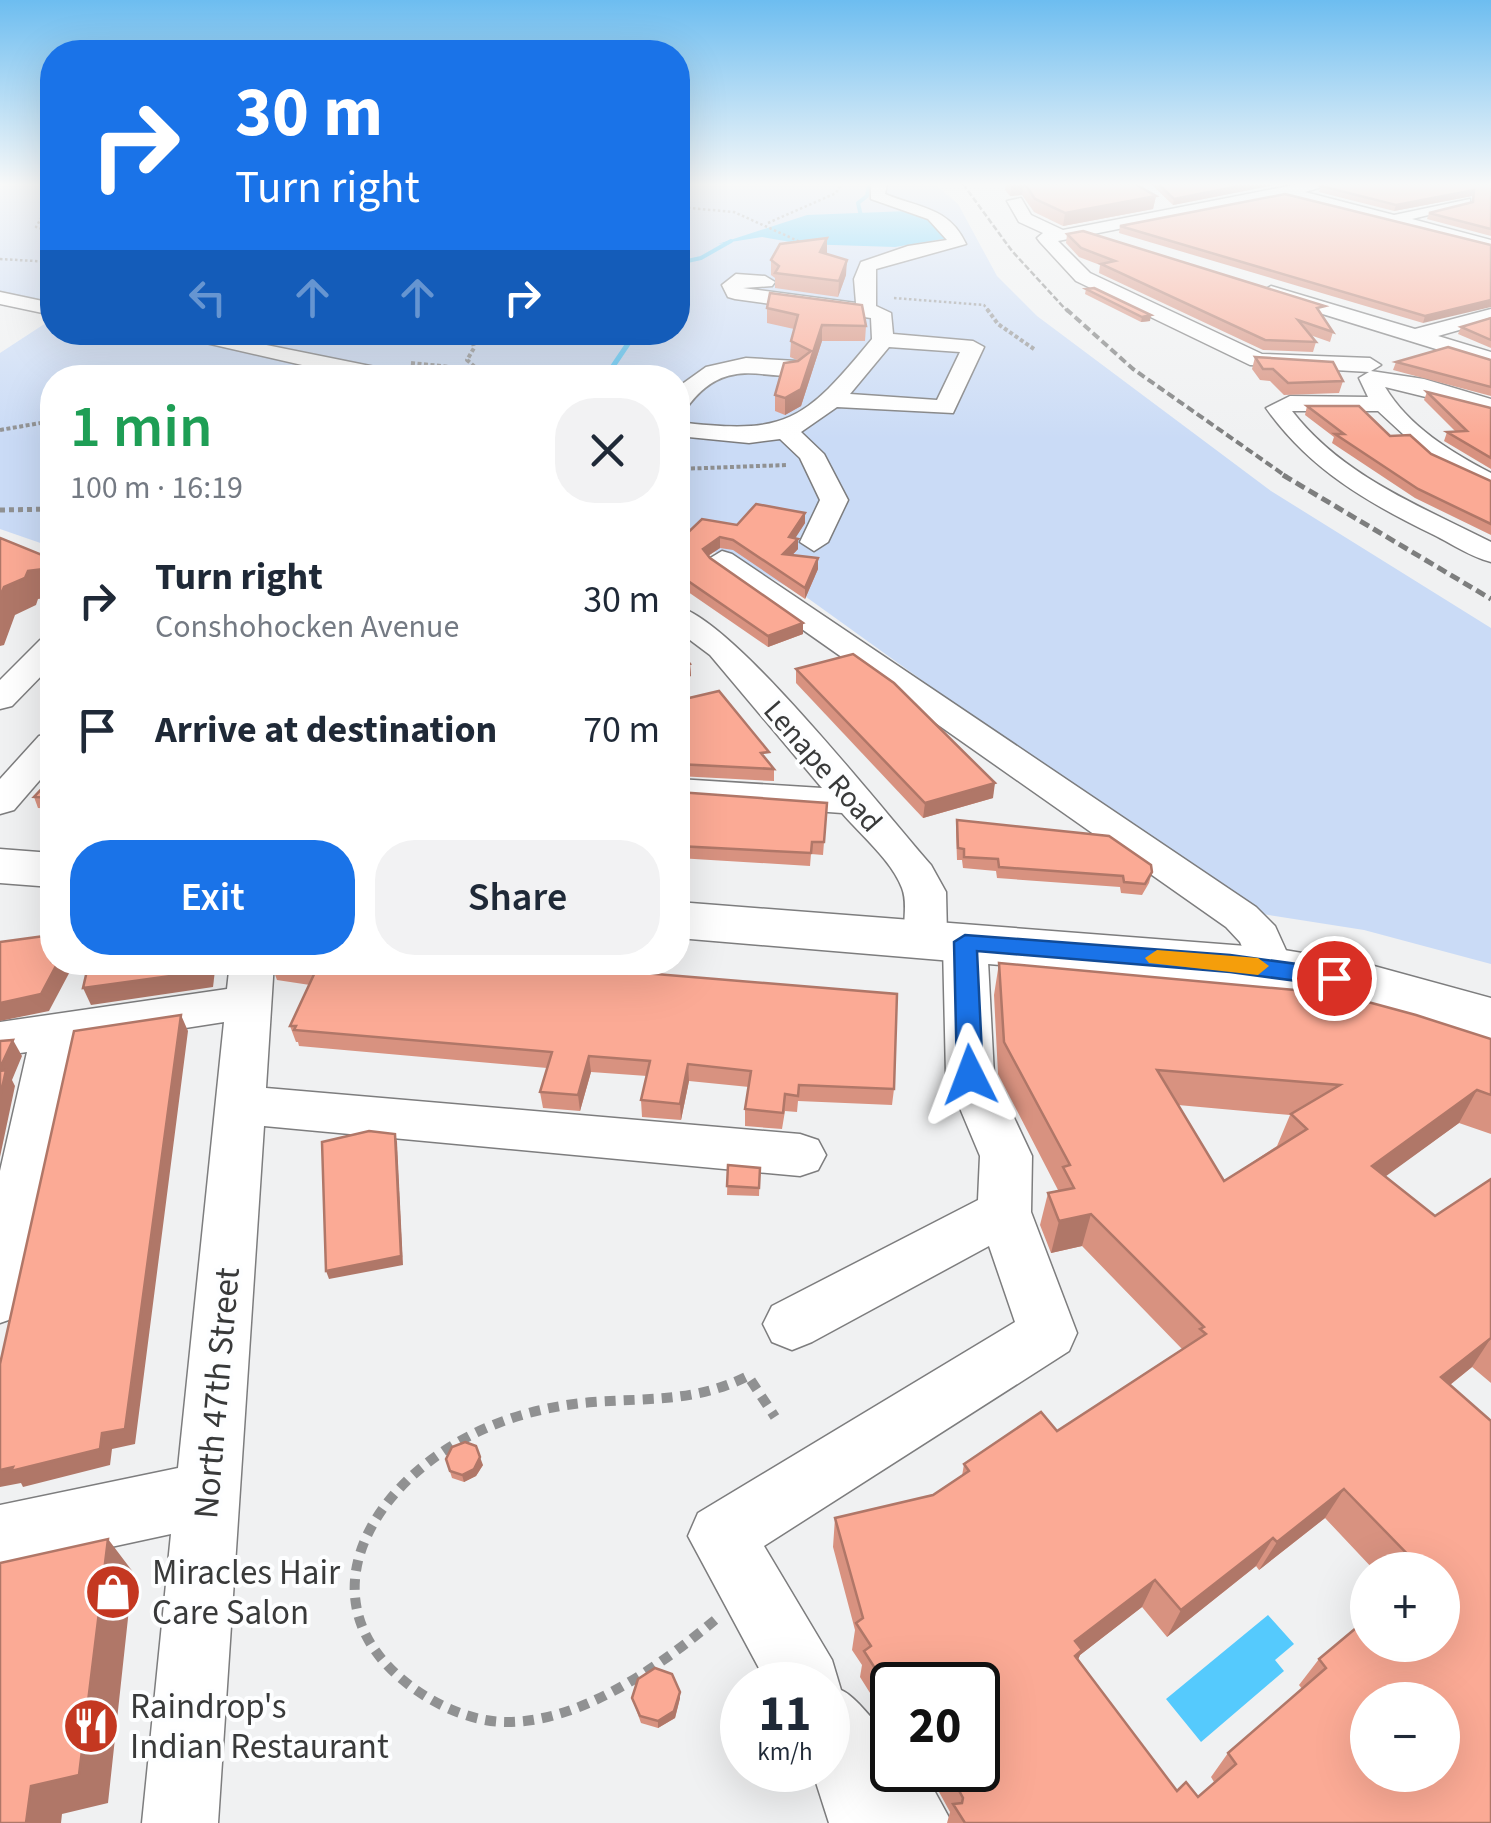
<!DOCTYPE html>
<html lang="en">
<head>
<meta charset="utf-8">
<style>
	:root { --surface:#fff; --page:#f2f2f3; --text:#1f2937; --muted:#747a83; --accent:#1a73e8 }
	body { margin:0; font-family:"Source Sans 3",sans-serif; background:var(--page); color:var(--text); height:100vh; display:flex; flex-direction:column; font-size:38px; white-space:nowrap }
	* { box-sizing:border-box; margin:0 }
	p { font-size:32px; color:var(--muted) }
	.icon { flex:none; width:55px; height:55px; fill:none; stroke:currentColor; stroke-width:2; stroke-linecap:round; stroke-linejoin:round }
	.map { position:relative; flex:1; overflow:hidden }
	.panel { position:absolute; left:40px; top:365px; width:650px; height:610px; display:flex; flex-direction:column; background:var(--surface); border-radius:40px; box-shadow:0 10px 40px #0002 }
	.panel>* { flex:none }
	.banner { position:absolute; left:40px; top:40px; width:650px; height:305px; border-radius:40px; box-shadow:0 10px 40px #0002; background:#1a73e8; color:#fff; overflow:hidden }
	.controls { position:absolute; left:1350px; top:1552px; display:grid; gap:20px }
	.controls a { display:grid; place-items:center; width:110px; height:110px; border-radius:50%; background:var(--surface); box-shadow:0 10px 40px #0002; font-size:50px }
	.speed { position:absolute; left:720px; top:1662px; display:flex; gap:20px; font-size:50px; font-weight:700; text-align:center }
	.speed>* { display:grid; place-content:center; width:130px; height:130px; border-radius:50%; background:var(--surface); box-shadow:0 10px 40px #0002; line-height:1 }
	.speed small { font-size:25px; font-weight:400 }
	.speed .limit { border:5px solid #111; border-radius:15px; background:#fff; color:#111 }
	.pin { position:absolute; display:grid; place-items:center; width:85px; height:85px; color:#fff; margin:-42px; border:5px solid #fff; border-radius:50%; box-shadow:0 2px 10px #0007 }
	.me { position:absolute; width:110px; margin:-55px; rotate:357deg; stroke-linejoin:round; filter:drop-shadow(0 0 8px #0008) }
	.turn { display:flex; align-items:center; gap:35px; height:210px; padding:0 30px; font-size:45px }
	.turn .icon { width:130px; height:130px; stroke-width:2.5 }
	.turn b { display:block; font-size:70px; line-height:85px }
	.lanes { display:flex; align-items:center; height:95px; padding:0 30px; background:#0003; justify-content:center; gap:50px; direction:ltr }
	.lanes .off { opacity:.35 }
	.round { display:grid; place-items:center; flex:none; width:105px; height:105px; border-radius:40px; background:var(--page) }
	.head { display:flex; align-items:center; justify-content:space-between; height:170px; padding:0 30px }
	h1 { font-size:60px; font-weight:600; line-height:75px; color:#1e9e55 }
	.button { display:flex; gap:20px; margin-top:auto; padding:20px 30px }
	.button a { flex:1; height:115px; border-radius:40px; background:var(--accent); color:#fff; font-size:40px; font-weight:600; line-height:115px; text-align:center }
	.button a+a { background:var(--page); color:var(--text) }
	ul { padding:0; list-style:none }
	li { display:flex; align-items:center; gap:30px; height:130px; padding:0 30px }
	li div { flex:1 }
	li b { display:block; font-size:38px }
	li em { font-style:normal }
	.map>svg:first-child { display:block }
	.green { fill:#cadbf6 }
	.water { fill:#55cafd }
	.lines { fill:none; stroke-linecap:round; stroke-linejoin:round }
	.stream-far1 { stroke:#55cafd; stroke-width:4 }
	.stream { stroke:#55cafd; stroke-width:5 }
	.minor-casing { stroke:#7d7d7e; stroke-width:3 }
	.major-casing { stroke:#7d7d7e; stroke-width:3 }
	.path-far3 { stroke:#909192; stroke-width:2.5; stroke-dasharray:2.5 2.5; stroke-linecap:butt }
	.path-far2 { stroke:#909192; stroke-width:4; stroke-dasharray:4 2.5; stroke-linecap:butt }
	.path-far1 { stroke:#909192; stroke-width:5; stroke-dasharray:5 4; stroke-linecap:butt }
	.path { stroke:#909192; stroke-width:10; stroke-dasharray:11 8; stroke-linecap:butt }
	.minor { fill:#fff; fill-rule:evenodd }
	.major { fill:#fff; fill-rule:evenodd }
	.rail-far2 { stroke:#7d7e7e; stroke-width:2.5; stroke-dasharray:6 2.5; stroke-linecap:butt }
	.rail-far1 { stroke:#7d7e7e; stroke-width:4; stroke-dasharray:8 4; stroke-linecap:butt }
	.rail { stroke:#7d7e7e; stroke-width:5; stroke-dasharray:10 5; stroke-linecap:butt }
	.wall { fill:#d89280; fill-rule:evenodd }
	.shaded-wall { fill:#b07768 }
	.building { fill:#fbaa95; stroke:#b07768; stroke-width:2.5; fill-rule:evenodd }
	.route { fill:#1a73e8; stroke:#114b97; stroke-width:2.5 }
	.slow { fill:#f59e0b }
	.labels { text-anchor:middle; stroke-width:8; stroke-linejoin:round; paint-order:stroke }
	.street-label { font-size:30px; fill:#393a3a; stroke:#fdfeff }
	.near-street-label { font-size:35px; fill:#393a3a; stroke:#fdfeff }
	.near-poi-label { font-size:35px; fill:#393a3a; stroke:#fdfeff; text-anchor:start }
</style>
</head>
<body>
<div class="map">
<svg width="1491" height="1823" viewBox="0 0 1491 1823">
	<rect width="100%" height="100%" fill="#f0f1f2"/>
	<g class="green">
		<path d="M0 184H52V315L0 304Z"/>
		<path d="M678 184H935L958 204 997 276 1037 316 1271 491 1491 628V964L1364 930 1243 911 802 594 726 555 678 543V378H52V547L0 529V353L52 319V332H678Z"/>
	</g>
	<g class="water">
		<path d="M908 211 925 214 949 238 895 247 802 244 762 237 718 244 807 215Z"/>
		<path d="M1268 1615 1294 1644 1275 1660 1284 1671 1201 1742 1166 1699Z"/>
	</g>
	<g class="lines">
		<g class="stream-far1">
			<path d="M856 217 861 216 858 203 867 196 869 184"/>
			<path d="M678 263 701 258 731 241"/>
		</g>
		<path class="stream" d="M605 378 636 332"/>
		<g class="minor-casing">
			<g id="minor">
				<path d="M871 184H887L885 194C919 208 949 207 966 244L876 269V306L891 313 893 334 973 341 984 347 953 413 837 407 801 432 824 454 848 500 828 542 814 551 800 542 820 500 800 458 780 439 749 443 678 436V422C786 435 803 423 872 339L871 318 735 299 728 297 722 285 736 274 765 276 775 282 772 286 743 288 856 303 854 279 861 262 908 246 947 240 928 219 871 199ZM889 347 960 352 937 400 850 394Z"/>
				<path d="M1299 184H1332L1305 192 1394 215 1470 199V205L1412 219 1491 240V250L1284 196 1058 241 1090 273 1262 354 1370 358 1381 365 1371 371 1424 379 1491 399V413L1385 387C1409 427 1451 452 1491 473V491L1430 459 1378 411H1292C1342 476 1420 506 1491 542V562C1471 557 1452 544 1434 535 1368 503 1309 469 1266 408L1290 396 1368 397 1359 378 1369 372 1250 365 1076 281 1040 242 1037 238 1043 233 1019 222 1007 201 1021 198 1031 215 1063 230Z"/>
				<path d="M1271 286 1415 329 1491 309V321L1438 336 1491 352V366L1264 296 1261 292Z"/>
				<path d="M0 292 52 303V315L0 304Z"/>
				<path d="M158 332H202L395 371 406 378H359Z"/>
				<path d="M746 358 796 361 807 368C781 393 731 344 686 409L678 411V387L706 367Z"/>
				<path d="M722 551 732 554 1256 907 1275 926 1294 968 1288 979 1272 983 1256 979 1240 942 1226 927 712 566 707 560Z"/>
				<path d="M678 607C734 620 884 812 931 865L946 892 947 936 965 927 980 932 987 942 994 1075 1032 1156 1031 1212 1077 1333 1069 1351 764 1546 832 1660 841 1690C856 1696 877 1726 892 1741V1770H923L952 1823H829L812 1770H828V1685H768L688 1536 698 1513 1015 1322 989 1246 812 1342 792 1350 772 1342 763 1324 772 1306 978 1200 980 1156 946 1075 943 945 925 954 910 949C898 930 910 908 902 888 892 861 861 835 842 813L678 801V779L822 788 710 655 678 631Z"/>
				<path d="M52 637V665L12 706 0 709V680L40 640Z"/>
				<path d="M52 733V766L14 810 0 814V779L39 736Z"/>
				<path d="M230 962H274L266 1088 800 1134 818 1140 826 1155 818 1170 800 1176 264 1126 218 1823H142L171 1534 0 1571V1505L178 1468 224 1022 76 1045 28 1298 20 1316 0 1323V1171L27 1052 0 1056V1022L227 989Z"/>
			</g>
		</g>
		<g class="major-casing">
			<g id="major">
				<path d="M0 849 52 853V887L0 883Z"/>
				<path d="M678 902 1272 948 1363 963 1491 998V1042L1362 1003 1272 988 678 938Z"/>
			</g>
		</g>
		<g class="path-far3">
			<path d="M52 200 36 227 52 232"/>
			<path d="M678 207 734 212 807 245"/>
			<path d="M768 223 836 193 841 184"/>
			<path d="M0 259 52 262"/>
			<path d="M894 298 984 305 989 312"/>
		</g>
		<g class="path-far2">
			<path d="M987 309 998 324 1034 349"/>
			<path d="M451 332 472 338 474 348 467 360 475 367"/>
			<path d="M411 363 561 378"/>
			<path d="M0 430 52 421"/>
			<path d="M678 469 786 465"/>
		</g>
		<path class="path-far1" d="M0 510 52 509"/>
		<path class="path" d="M715 1620C660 1666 582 1722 507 1722 475 1722 442 1708 416 1690 309 1615 356 1506 450 1447 493 1420 543 1406 593 1402 650 1398 696 1402 748 1376L775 1417"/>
		<use href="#minor" class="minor"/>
		<use href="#major" class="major"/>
		<path class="rail-far2" d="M963 184 1012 251 1068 312"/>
		<path class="rail-far1" d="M1066 309 1133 369 1287 477"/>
		<path class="rail" d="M1283 475 1491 599"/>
	</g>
	<g class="wall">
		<path d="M1006 184H1135L1156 196 1153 209 1063 226 1034 212 1022 195 1010 196 1005 190Z"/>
		<path d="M1151 184H1279L1173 205Z"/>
		<path d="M1491 184V236L1427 219 1429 213 1472 203V196L1394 211 1319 192 1321 186Z"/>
		<path d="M1120 226 1491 245 1423 323 1119 233Z"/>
		<path d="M1067 234 1322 316 1333 332 1330 342 1310 335 1316 342 1313 352 1263 350 1099 273 1100 265 1079 257 1066 243Z"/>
		<path d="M826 254 846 275 838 297 775 288V278L771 275V260Z"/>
		<path d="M1086 289 1150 321 1141 322 1085 294Z"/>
		<path d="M767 308 866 326 865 341H822L801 406 785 415 775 411V395L799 361 790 357 791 341 794 329 767 323Z"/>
		<path d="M1491 317V348L1458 334 1461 327Z"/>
		<path d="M1255 357 1343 381 1339 393 1284 395 1270 381 1260 380 1252 369Z"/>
		<path d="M1491 360V396L1393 370 1396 362Z"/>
		<path d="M1427 392 1491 408V469L1444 441 1447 432H1456L1424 400Z"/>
		<path d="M1307 406 1390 436 1491 481V535L1415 498 1332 443 1334 437 1305 415Z"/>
		<path d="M805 523 795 538 798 549 792 555 818 558V569L805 599 733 550 720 548 708 556 803 634 768 647 678 585V542L737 525Z"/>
		<path d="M678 649 690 664 691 676 682 679 689 698 768 762 774 769V781L678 776Z"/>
		<path d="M796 669 993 798 923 818 796 683Z"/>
		<path d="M52 778V809L38 808 34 797Z"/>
		<path d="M678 792 827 803 823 855 811 854 810 866 678 858Z"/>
		<path d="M957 820 1152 872 1149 883 1142 895 1121 893 1120 887 997 878 996 871 963 868 962 860H957L956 831Z"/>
		<path d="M511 962 894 1089 892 1105 798 1101 797 1112 785 1111 782 1129 745 1126V1109L749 1087 689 1081 681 1120 642 1117 641 1100 647 1076 591 1072 580 1111 543 1108 540 1092 547 1068 299 1046 298 1042H296L290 1026 310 985 277 980 271 964Z"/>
		<path d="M999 963 1319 996 1491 1039V1134L1459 1123 1385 1176 1435 1216 1491 1179V1383L1472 1367 1450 1385 1491 1823H947L950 1812 927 1770H978L892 1685V1728L860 1677 862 1665 852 1650 855 1630 833 1547 835 1518 933 1495 962 1476 964 1464 1057 1431 1182 1349 1082 1246 1051 1253 1040 1225 1048 1193 1058 1190 998 1074 994 995ZM1178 1105 1290 1115 1277 1146 1224 1181ZM1325 1518 1374 1570H1442L1319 1659 1299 1685 1302 1689 1228 1753 1211 1777 1214 1782 1198 1797 1177 1791 1078 1659 1080 1655 1142 1607 1167 1637 1256 1566 1259 1570Z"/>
		<path d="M728 1165 760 1168 759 1196 727 1195Z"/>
		<path d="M446 1459 483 1465 476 1476 464 1482 452 1478Z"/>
		<path d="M632 1698H680L675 1718 658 1728 641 1723Z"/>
	</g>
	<g class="shaded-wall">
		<path d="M1012 184H1024L1022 195 1010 196Z"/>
		<path d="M1249 184H1279L1173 205 1174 199Z"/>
		<path d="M1474 190 1472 196 1394 211 1396 205Z"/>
		<path d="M1156 196 1153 209 1063 226 1065 213Z"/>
		<path d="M827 238V253L819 267 820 252Z"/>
		<path d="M847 260 846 275 838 297 839 281Z"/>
		<path d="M1491 300V307L1423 323 1425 316Z"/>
		<path d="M1151 315 1150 321 1141 322 1142 317Z"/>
		<path d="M822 325V341L801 406 785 415V398L801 389Z"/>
		<path d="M805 513V523L789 548V537Z"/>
		<path d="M720 537V548L703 559V549Z"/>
		<path d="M798 539V549L783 565V554Z"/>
		<path d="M818 558V569L805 599V588Z"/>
		<path d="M52 568V597L38 599 36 605 15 615 4 645 0 646V597L4 587 28 571Z"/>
		<path d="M803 623V634L768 647V636Z"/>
		<path d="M690 664 691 676 679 680V668Z"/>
		<path d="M995 783 993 798 923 818 925 803Z"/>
		<path d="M58 962H75L49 1011 0 1021V1003Z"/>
		<path d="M208 962H216L213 987 91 1005 83 988Z"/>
		<path d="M181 1015 188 1031 135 1444 112 1449 110 1465 23 1487 21 1483 0 1487V1470L102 1433Z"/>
		<path d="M13 1040 22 1056 12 1080 15 1086 0 1157V1068Z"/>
		<path d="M589 1056 591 1072 580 1111 578 1095Z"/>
		<path d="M688 1064 689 1081 681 1120 680 1104Z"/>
		<path d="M1477 1090 1459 1123 1356 1198 1372 1166Z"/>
		<path d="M395 1134 397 1142 403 1265 329 1279 326 1271Z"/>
		<path d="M1091 1214 1082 1246 1051 1253 1059 1221Z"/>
		<path d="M1491 1338 1472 1367 1421 1408 1441 1377Z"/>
		<path d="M480 1457 483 1465 476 1476 464 1482 462 1475Z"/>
		<path d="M1344 1489 1325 1518 1259 1570 1277 1542Z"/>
		<path d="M1273 1538 1256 1566 1167 1637 1181 1610Z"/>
		<path d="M108 1539 133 1572 108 1803 62 1814 61 1823H26L31 1786Z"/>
		<path d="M1155 1580 1142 1607 1080 1655 1071 1676 1075 1641Z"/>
		<path d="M680 1692V1698L675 1718 658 1728V1721Z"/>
	</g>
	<g class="building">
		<path d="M1025 184H1135L1156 196 1065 213 1035 199Z"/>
		<path d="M1158 184H1249L1174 199Z"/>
		<path d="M1325 184H1491V229L1429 213 1473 202 1474 190 1396 205 1321 186Z"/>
		<path d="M1285 194 1491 245V300L1425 316 1120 226Z"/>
		<path d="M1083 231 1325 306 1317 308 1333 332 1298 320 1316 342 1265 340 1101 264 1115 261 1081 248 1067 234Z"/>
		<path d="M827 238 820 252 847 260 839 281 775 273 779 266 771 260 780 244Z"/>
		<path d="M1094 288 1151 315 1142 317 1086 289Z"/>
		<path d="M770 293 862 305 866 326 822 325 801 389 785 398 775 395 784 363 798 361 811 351 791 341 798 315 767 308Z"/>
		<path d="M1491 318V340L1461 327Z"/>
		<path d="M1448 347 1491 360V387L1396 362Z"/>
		<path d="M1255 357 1333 362 1343 381 1288 383 1273 369H1263Z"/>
		<path d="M1427 392 1491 408V458L1447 432 1467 431Z"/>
		<path d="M1307 406H1359L1390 436 1410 435 1431 454 1491 481V524L1418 489 1335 434H1344Z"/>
		<path d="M756 504 805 513 789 537 798 539 783 554 818 558 805 588 733 540 720 537 703 549 710 558 803 623 768 636 678 574V542L702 519 737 525Z"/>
		<path d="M0 538 52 559V568L28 571 25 578 4 587 0 597Z"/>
		<path d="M678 649 690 664 679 668 689 698 719 691 769 752 761 753 774 769 678 764Z"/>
		<path d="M853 654 894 683 995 783 925 803 796 669Z"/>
		<path d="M52 778V798L34 797Z"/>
		<path d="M678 792 827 803 824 842H812L811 853 678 846Z"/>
		<path d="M957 820 1109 836 1151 865 1152 872 1145 884 1124 882 1123 876 999 867 998 859 964 857V849L958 848Z"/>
		<path d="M52 935V962H58L41 994 0 1003V942Z"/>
		<path d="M89 962H208L207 971 83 988Z"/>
		<path d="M272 962H511L897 994 894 1089 799 1085 798 1096 785 1094 783 1113 745 1109 751 1071 688 1064 680 1104 641 1100 650 1061 589 1056 578 1095 540 1092 552 1052 294 1030 296 1026H290L316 970 271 964Z"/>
		<path d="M999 963 1317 992 1319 996 1357 999 1416 1015 1491 1039V1095L1477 1090 1372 1166 1435 1216 1491 1179V1338L1441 1377 1491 1421V1823H965L953 1804 962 1803 963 1798 948 1770H978V1685H892V1695L864 1651 871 1646 856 1623 863 1618 835 1518 933 1495 969 1471 964 1464 1041 1412 1057 1431 1206 1334 1200 1329 1204 1327 1091 1214 1059 1221 1048 1193 1074 1188 1063 1167 1070 1165 1004 1042ZM1157 1070 1340 1085 1291 1114 1307 1129 1224 1181ZM1344 1489 1423 1570H1442V1645H1368V1618L1319 1659 1326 1668 1228 1753 1236 1764 1198 1797 1186 1782 1177 1791 1075 1656 1082 1650 1075 1641 1155 1580 1181 1610 1273 1538 1277 1542ZM1368 1700H1442V1775H1368Z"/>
		<path d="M181 1015 125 1429 102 1433 100 1449 11 1471 13 1467 0 1470V1364L74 1031Z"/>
		<path d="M13 1040 0 1068V1041Z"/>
		<path d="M6 1070 0 1097V1071Z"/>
		<path d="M369 1131 395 1134 401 1256 326 1271 322 1142Z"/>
		<path d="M728 1165 760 1168 759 1188 727 1186Z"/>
		<path d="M465 1442 476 1446 480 1457 474 1469 462 1475 450 1471 446 1459 452 1447Z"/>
		<path d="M108 1539 79 1775 31 1786 26 1823H0V1563Z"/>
		<path d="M655 1668 672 1674 680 1692 674 1711 658 1721 640 1716 632 1698 638 1679Z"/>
	</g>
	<linearGradient id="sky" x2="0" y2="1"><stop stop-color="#6dbdf0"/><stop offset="0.42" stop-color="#f8f9f9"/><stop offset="1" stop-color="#f8f9f9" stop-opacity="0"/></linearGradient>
	<rect width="1491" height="439" fill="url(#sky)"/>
	<path class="route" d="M965 935 1230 955 1334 969 1346 978 1334 986 1230 972 977 951 983 1075 970 1085 957 1075 954 942Z"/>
	<path class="slow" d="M1157 950 1258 958 1269 966 1258 975 1149 963 1145 958Z"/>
	<defs>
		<g id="shop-disc" transform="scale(2.875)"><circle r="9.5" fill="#c43821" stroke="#fdfeff"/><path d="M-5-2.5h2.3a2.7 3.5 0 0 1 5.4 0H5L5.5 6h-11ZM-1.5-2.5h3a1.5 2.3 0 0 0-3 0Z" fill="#fff"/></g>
		<g id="restaurant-disc" transform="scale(2.875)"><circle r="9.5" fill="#c43821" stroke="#fdfeff"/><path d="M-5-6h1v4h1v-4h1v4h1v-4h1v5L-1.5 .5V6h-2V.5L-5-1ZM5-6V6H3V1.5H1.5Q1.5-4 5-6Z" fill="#fff"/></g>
	</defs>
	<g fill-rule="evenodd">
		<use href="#shop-disc" x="113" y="1592"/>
		<use href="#restaurant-disc" x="91" y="1726"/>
	</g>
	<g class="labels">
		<g class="street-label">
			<text transform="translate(823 766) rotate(49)" y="10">Lenape Road</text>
		</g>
		<g class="near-street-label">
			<text transform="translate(216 1393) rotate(-85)" y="12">North 47th Street</text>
		</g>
		<g class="near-poi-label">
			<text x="152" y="1584">Miracles Hair<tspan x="152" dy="40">Care Salon</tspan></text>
			<text x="130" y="1718">Raindrop's<tspan x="130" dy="40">Indian Restaurant</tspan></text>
		</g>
	</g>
</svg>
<div class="controls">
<a>+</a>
<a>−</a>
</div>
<div class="speed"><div>11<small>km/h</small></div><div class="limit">20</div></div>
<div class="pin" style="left:1334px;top:978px;background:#d93025"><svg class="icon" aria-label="arrive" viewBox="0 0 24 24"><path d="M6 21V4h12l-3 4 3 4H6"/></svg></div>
<svg class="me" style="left:970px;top:1075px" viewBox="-20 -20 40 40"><path d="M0-17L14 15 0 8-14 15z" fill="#1a73e8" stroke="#fff" stroke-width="4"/></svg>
<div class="banner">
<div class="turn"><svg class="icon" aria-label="right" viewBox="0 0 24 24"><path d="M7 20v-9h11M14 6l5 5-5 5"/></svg><div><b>30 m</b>Turn right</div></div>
<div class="lanes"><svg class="icon off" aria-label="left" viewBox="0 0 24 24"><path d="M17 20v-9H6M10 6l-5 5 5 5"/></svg><svg class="icon off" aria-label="ahead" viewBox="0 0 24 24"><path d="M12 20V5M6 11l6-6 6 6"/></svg><svg class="icon off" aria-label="ahead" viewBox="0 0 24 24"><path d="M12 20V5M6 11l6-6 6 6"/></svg><svg class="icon" aria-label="right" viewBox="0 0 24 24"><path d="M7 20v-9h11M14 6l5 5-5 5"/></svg></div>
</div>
<section class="panel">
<div class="head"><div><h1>1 min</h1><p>100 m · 16:19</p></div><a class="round"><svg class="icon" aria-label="close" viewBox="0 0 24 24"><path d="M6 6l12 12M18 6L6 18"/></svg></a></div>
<ul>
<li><svg class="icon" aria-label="right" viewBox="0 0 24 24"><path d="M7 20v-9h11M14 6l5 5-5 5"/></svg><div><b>Turn right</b><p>Conshohocken Avenue</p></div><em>30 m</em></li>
<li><svg class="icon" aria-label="arrive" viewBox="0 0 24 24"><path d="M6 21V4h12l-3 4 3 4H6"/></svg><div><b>Arrive at destination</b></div><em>70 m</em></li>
</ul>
<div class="button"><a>Exit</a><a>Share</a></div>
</section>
</div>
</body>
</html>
